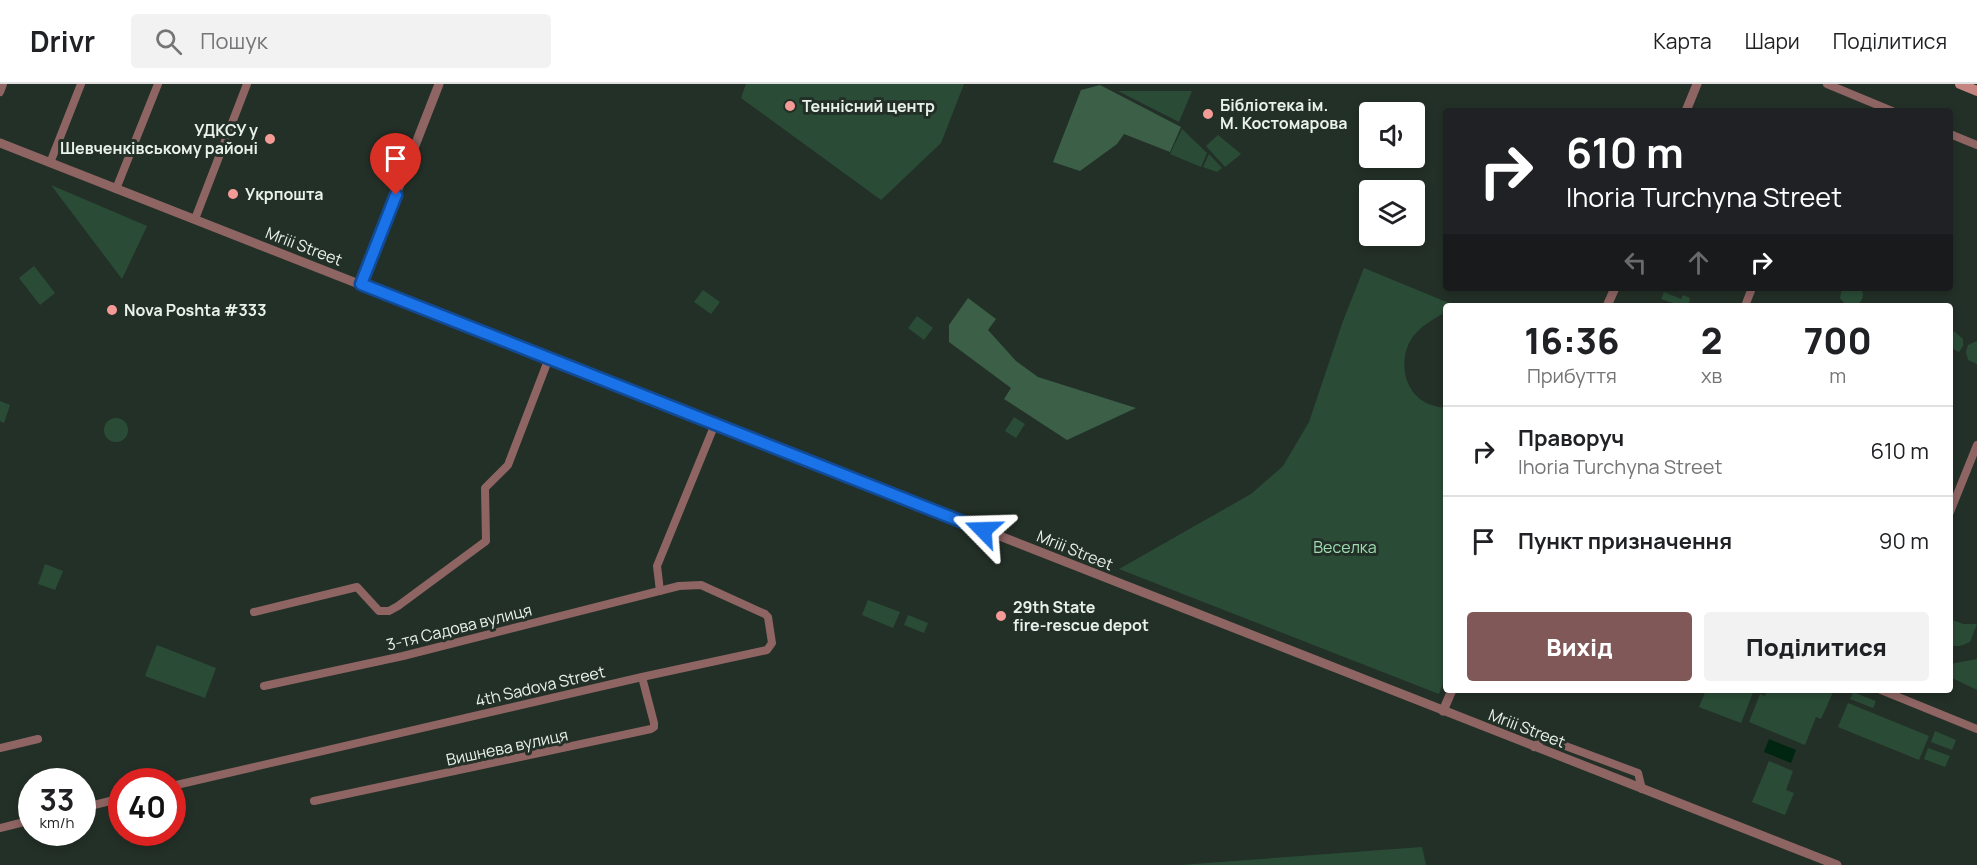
<!DOCTYPE html>
<html lang="uk">
<head>
<meta charset="utf-8">
<style>
	:root { --surface:#fff; --page:#f2f2f2; --text:#202124; --muted:#757577; --line:#e0e0e0; --accent:#805858 }
	body { margin:0; font-family:Manrope,sans-serif; background:var(--page); color:var(--text); height:100vh; display:flex; flex-direction:column; font-size:22px; white-space:nowrap }
	* { box-sizing:border-box; margin:0 }
	p { font-size:20px; color:var(--muted) }
	.icon { flex:none; width:33px; height:33px; fill:none; stroke:currentColor; stroke-width:2; stroke-linecap:round; stroke-linejoin:round }
	.map { position:relative; flex:1; overflow:hidden }
	.drawer { position:absolute; left:1443px; top:219px; width:510px; height:390px; display:flex; flex-direction:column; background:var(--surface); border-radius:6px; box-shadow:0 3px 9px #0003 }
	.drawer>* { flex:none }
	.hud { position:absolute; left:1443px; top:24px; width:510px; height:183px; border-radius:6px; box-shadow:0 3px 9px #0003; background:#202124; color:#fff; overflow:hidden }
	.buttons { position:absolute; left:1359px; top:18px; display:grid; gap:12px }
	.buttons a { display:grid; place-items:center; width:66px; height:66px; border-radius:6px; background:var(--surface); box-shadow:0 3px 9px #0003; font-size:30px }
	.speed { position:absolute; left:18px; top:684px; display:flex; gap:12px; font-size:30px; font-weight:700; text-align:center }
	.speed>* { display:grid; place-content:center; width:78px; height:78px; border-radius:50%; background:var(--surface); box-shadow:0 3px 9px #0003; line-height:1 }
	.speed small { font-size:15px; font-weight:400 }
	.speed .limit { border:9px solid #d22; background:#fff; color:#111 }
	.pin { position:absolute; display:grid; place-items:center; width:51px; height:51px; color:#fff; margin:-62px -26px; border-radius:50% 50% 50% 0; rotate:-45deg; box-shadow:0 0 6px #0007 }
	.pin .icon { rotate:45deg }
	.me { position:absolute; width:66px; margin:-33px; rotate:292deg; stroke-linejoin:round; filter:drop-shadow(0 0 4px #0008) }
	.turn { display:flex; align-items:center; gap:21px; height:126px; padding:0 24px; font-size:27px }
	.turn .icon { width:78px; height:78px; stroke-width:2.5 }
	.turn b { display:block; font-size:42px; line-height:51px }
	.lanes { display:flex; align-items:center; height:57px; padding:0 24px; background:#0003; justify-content:center; gap:30px; direction:ltr }
	.lanes .off { opacity:.35 }
	.eta { display:flex; justify-content:space-evenly; align-items:center; height:102px; text-align:center }
	.eta b { font-size:36px; font-weight:800; line-height:42px }
	.cta { display:flex; gap:12px; margin-top:auto; padding:12px 24px }
	.cta a { flex:1; height:69px; border-radius:6px; background:var(--accent); color:#fff; font-size:24px; font-weight:800; line-height:69px; text-align:center }
	.cta a+a { background:var(--page); color:var(--text) }
	ul { padding:0; list-style:none }
	li { display:flex; align-items:center; gap:18px; height:90px; padding:0 24px; border-top:2px solid var(--line) }
	li div { flex:1 }
	li b { display:block; font-size:22px }
	li em { font-style:normal }
	header { display:flex; align-items:center; gap:36px; box-sizing:border-box; height:84px; padding:0 30px; background:var(--surface); border-bottom:2px solid var(--line) }
	header strong { font-size:28px }
	nav { display:flex; gap:33px; margin-inline-start:auto; font-size:21px }
	.search { width:420px; height:54px; background:var(--page); display:flex; align-items:center; gap:15px; box-sizing:border-box; padding:0 21px; border-radius:6px; color:var(--muted); font-size:22px }
	.map>svg:first-child { display:block }
	.green { fill:#2a4c36 }
	.forest { fill:#3b5f47 }
	.water { fill:#002510 }
	.lines { fill:none; stroke-linecap:round; stroke-linejoin:round }
	.minor { stroke:#8e6563; stroke-width:8 }
	.tertiary { stroke:#8e6563; stroke-width:9 }
	.secondary { stroke:#c58581; stroke-width:10 }
	.route-casing { stroke:#114b97; stroke-width:15 }
	.route { stroke:#1a73e8; stroke-width:10 }
	.poi-dot { fill:#f59b97; stroke:#233027; stroke-width:2 }
	.labels { text-anchor:middle; stroke-width:6; stroke-linejoin:round; paint-order:stroke }
	.poi-label { font-size:16px; font-weight:bold; fill:#e9f1eb; stroke:#233027; text-anchor:start }
	.street-label { font-size:16px; fill:#e9f1eb; stroke:#233027 }
	.park-label { font-size:16px; fill:#9fddb2; stroke:#233027 }
</style>
</head>
<body>
<header>
<strong>Drivr</strong>
<div class="search"><svg class="icon" aria-label="search" viewBox="0 0 24 24"><circle cx="10" cy="10" r="6"/><path d="M15 15l6 6"/></svg>Пошук</div>
<nav><a>Карта</a><a>Шари</a><a>Поділитися</a></nav>
</header>
<div class="map">
<svg width="1977" height="781" viewBox="0 0 1977 781">
	<rect width="100%" height="100%" fill="#233027"/>
	<g class="green">
		<path d="M746 0H964L941 59 881 116 741 14Z"/>
		<path d="M1118 7H1192L1179 38Z"/>
		<path d="M1182 45 1207 69 1201 83 1170 70Z"/>
		<path d="M1218 51 1241 70 1225 83 1206 62Z"/>
		<path d="M1209 70 1222 84 1217 88 1203 83Z"/>
		<path d="M51 101 147 142 122 195Z"/>
		<path d="M34 182 55 209 40 221 19 194Z"/>
		<path d="M1364 184 1456 222H1446V228C1435 234 1419 243 1412 254 1397 276 1404 313 1432 321 1436 323 1441 323 1446 324V591L1439 610 1119 485 1251 410 1283 382 1309 338 1343 237Z"/>
		<path d="M1842 204H1861C1867 216 1857 225 1845 220L1840 214Z"/>
		<path d="M703 206 720 218 711 230 694 218Z"/>
		<path d="M1664 208 1681 215 1683 211 1690 214 1689 220 1682 222 1661 215Z"/>
		<path d="M917 232 933 244 924 256 908 244Z"/>
		<path d="M1954 247 1963 255V262L1959 268C1949 265 1951 255 1954 247Z"/>
		<path d="M1977 257V280L1968 276 1966 268 1968 261Z"/>
		<path d="M0 317 10 321 4 339 0 337Z"/>
		<path d="M1014 333 1025 340 1016 354 1005 347Z"/>
		<circle cx="116" cy="346" r="12"/>
		<path d="M45 480 63 487 55 506 38 500Z"/>
		<path d="M868 516 900 528 893 544 862 531Z"/>
		<path d="M908 531 928 539 924 549 904 541Z"/>
		<path d="M1950 535 1963 540H1977L1970 558 1960 562H1950Z"/>
		<path d="M157 561 216 584 205 614 145 592Z"/>
		<path d="M1977 575V606L1950 593V580Z"/>
		<path d="M1706 606H1754L1741 639 1699 623Z"/>
		<path d="M1767 606H1834L1821 635 1816 633 1805 661 1749 638 1760 610 1765 612Z"/>
		<path d="M1853 608 1876 617 1873 624 1850 615Z"/>
		<path d="M1848 619 1929 652 1919 676 1838 643Z"/>
		<path d="M1935 647 1956 656 1952 666 1931 658Z"/>
		<path d="M1928 664 1950 672 1945 683 1924 675Z"/>
		<path d="M1769 677 1793 687 1786 706 1794 709 1785 731 1752 718Z"/>
		<path d="M1422 763 1426 781H1181Z"/>
	</g>
	<g class="forest">
		<path d="M1100 1 1181 43 1170 68 1124 50 1117 60 1080 87 1053 78 1081 6Z"/>
		<path d="M968 214 996 235 988 246 1016 277 1038 293 1136 324 1067 356 1004 315 1011 304 949 258V241Z"/>
	</g>
	<path class="water" d="M1769 655 1796 666 1791 679 1764 668Z"/>
	<g class="lines">
		<g class="minor">
			<path d="M1827 0 1892 27"/>
			<path d="M0 8 3 0"/>
			<path d="M1950 50 1977 61"/>
			<path d="M50 79 81 0"/>
			<path d="M116 105 158 0"/>
			<path d="M195 135 247 0"/>
			<path d="M1745 222 1752 204"/>
			<path d="M1950 428 1977 361"/>
			<path d="M660 507 657 482 715 340"/>
			<path d="M254 528 357 503 379 527H389L398 522 486 457 485 404 508 381 549 274"/>
			<path d="M1881 606 1977 645"/>
			<path d="M1534 663 1544 654 1638 689 1642 705"/>
			<path d="M0 664 38 655"/>
			<path d="M172 702 642 593 767 566 772 559 768 533 765 530 701 501 679 502 403 572 264 602"/>
			<path d="M314 717 651 645 654 643V639L642 593"/>
			<path d="M82 724 122 714"/>
			<path d="M0 744 32 736"/>
		</g>
		<g class="tertiary">
			<path d="M1686 27 1697 0"/>
			<path d="M0 59 1837 781"/>
			<path d="M361 200 439 0"/>
			<path d="M1607 222 1615 204"/>
			<path d="M1443 627 1452 606"/>
		</g>
		<path class="secondary" d="M1960 0 1977 7"/>
	</g>
	<g class="lines">
		<g class="route-casing">
			<path id="route" d="M396 111 361 200 983 446"/>
		</g>
		<use href="#route" class="route"/>
	</g>
	<g class="poi-dot">
		<circle cx="790" cy="22" r="6"/>
		<circle cx="1208" cy="30" r="6"/>
		<circle cx="270" cy="55" r="6"/>
		<circle cx="233" cy="110" r="6"/>
		<circle cx="112" cy="226" r="6"/>
		<circle cx="1001" cy="532" r="6"/>
	</g>
	<g class="labels">
		<g class="poi-label">
			<text x="1220" y="27">Бібліотека ім.<tspan x="1220" dy="18">М. Костомарова</tspan></text>
			<text x="802" y="28">Теннісний центр</text>
			<text x="258" y="52" text-anchor="end">УДКСУ у<tspan x="258" dy="18">Шевченківському районі</tspan></text>
			<text x="245" y="116">Укрпошта</text>
			<text x="124" y="232">Nova Poshta #333</text>
			<text x="1013" y="529">29th State<tspan x="1013" dy="18">fire-rescue depot</tspan></text>
		</g>
		<g class="street-label">
			<text transform="translate(304 162) rotate(21)" y="6">Mriii Street</text>
			<text transform="translate(1075 466) rotate(22)" y="6">Mriii Street</text>
			<text transform="translate(459 543) rotate(-14)" y="6">3-тя Садова вулиця</text>
			<text transform="translate(540 602) rotate(-13)" y="6">4th Sadova Street</text>
			<text transform="translate(1527 644) rotate(21)" y="6">Mriii Street</text>
			<text transform="translate(507 663) rotate(-12)" y="6">Вишнева вулиця</text>
		</g>
		<g class="park-label">
			<text x="1345" y="469">Веселка</text>
		</g>
	</g>
</svg>
<div class="buttons">
<a><svg class="icon" aria-label="sound" viewBox="0 0 24 24"><path d="M4 9h4l5-4v14l-5-4H4zM17 9q2 3 0 6"/></svg></a>
<a><svg class="icon" aria-label="layers" viewBox="0 0 24 24"><path d="M12 4l9 5-9 5-9-5zM3 14l9 5 9-5"/></svg></a>
</div>
<div class="speed"><div>33<small>km/h</small></div><div class="limit">40</div></div>
<div class="pin" style="left:396px;top:111px;background:#d93025"><svg class="icon" aria-label="arrive" viewBox="0 0 24 24"><path d="M6 21V4h12l-3 4 3 4H6"/></svg></div>
<svg class="me" style="left:983px;top:446px" viewBox="-20 -20 40 40"><path d="M0-17L14 15 0 8-14 15z" fill="#1a73e8" stroke="#fff" stroke-width="4"/></svg>
<div class="hud">
<div class="turn"><svg class="icon" aria-label="right" viewBox="0 0 24 24"><path d="M7 20v-9h11M14 6l5 5-5 5"/></svg><div><b>610 m</b>Ihoria Turchyna Street</div></div>
<div class="lanes"><svg class="icon off" aria-label="left" viewBox="0 0 24 24"><path d="M17 20v-9H6M10 6l-5 5 5 5"/></svg><svg class="icon off" aria-label="ahead" viewBox="0 0 24 24"><path d="M12 20V5M6 11l6-6 6 6"/></svg><svg class="icon" aria-label="right" viewBox="0 0 24 24"><path d="M7 20v-9h11M14 6l5 5-5 5"/></svg></div>
</div>
<section class="drawer">
<div class="eta">
<div><b>16:36</b><p>Прибуття</p></div>
<div><b>2</b><p>хв</p></div>
<div><b>700</b><p>m</p></div>
</div>
<ul>
<li><svg class="icon" aria-label="right" viewBox="0 0 24 24"><path d="M7 20v-9h11M14 6l5 5-5 5"/></svg><div><b>Праворуч</b><p>Ihoria Turchyna Street</p></div><em>610 m</em></li>
<li><svg class="icon" aria-label="arrive" viewBox="0 0 24 24"><path d="M6 21V4h12l-3 4 3 4H6"/></svg><div><b>Пункт призначення</b></div><em>90 m</em></li>
</ul>
<div class="cta"><a>Вихід</a><a>Поділитися</a></div>
</section>
</div>
</body>
</html>
